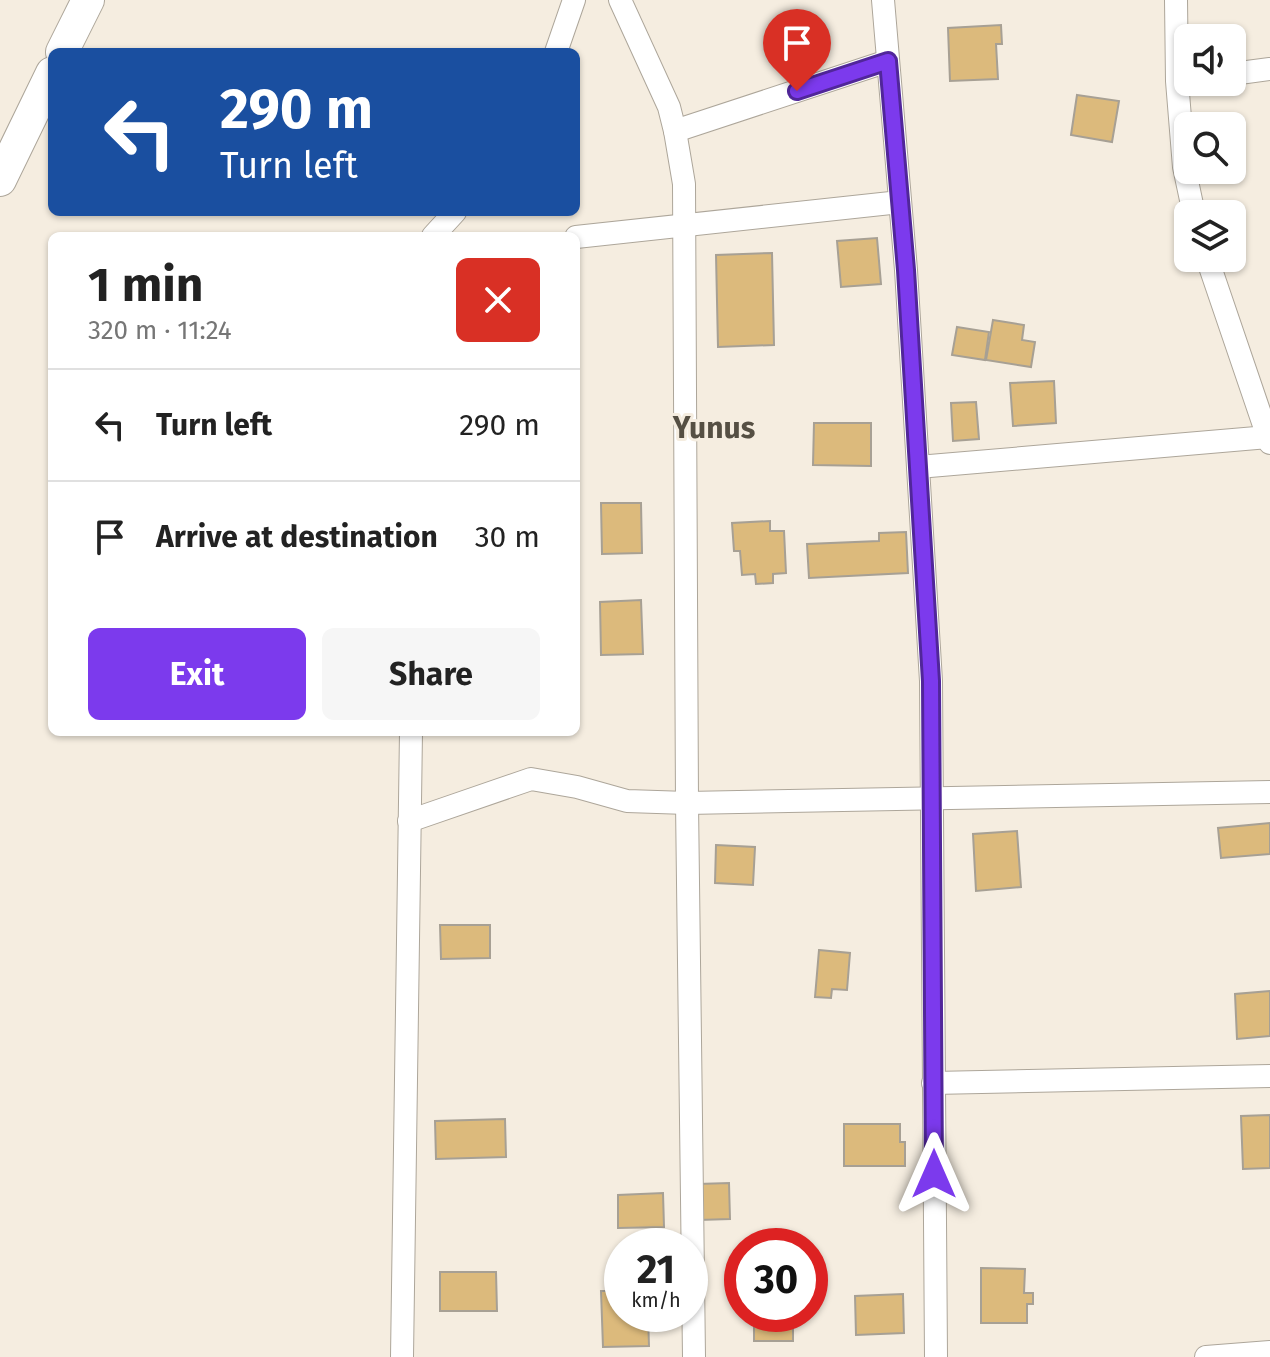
<!DOCTYPE html>
<html lang="en">
<head>
<meta charset="utf-8">
<style>
	:root { --surface:#fff; --page:#f6f6f6; --text:#222; --muted:#767676; --line:#e0e0e0; --accent:#7c3aed }
	body { margin:0; font-family:"Fira Sans",sans-serif; background:var(--page); color:var(--text); height:100vh; display:flex; flex-direction:column; font-size:30px; white-space:nowrap }
	* { box-sizing:border-box; margin:0 }
	p { font-size:26px; color:var(--muted) }
	.icon { flex:none; width:44px; height:44px; fill:none; stroke:currentColor; stroke-width:2; stroke-linecap:round; stroke-linejoin:round }
	.map { position:relative; flex:1; overflow:hidden }
	.panel { position:absolute; left:48px; top:232px; width:532px; height:504px; display:flex; flex-direction:column; background:var(--surface); border-radius:12px; box-shadow:0 2px 6px #0004 }
	.panel>* { flex:none }
	.guide { position:absolute; left:48px; top:48px; width:532px; height:168px; border-radius:12px; box-shadow:0 2px 6px #0004; background:#1a4fa0; color:#fff; overflow:hidden }
	.tools { position:absolute; left:1174px; top:24px; display:grid; gap:16px }
	.tools a { display:grid; place-items:center; width:72px; height:72px; border-radius:12px; background:var(--surface); box-shadow:0 2px 6px #0004; font-size:40px }
	.speed { position:absolute; left:604px; top:1228px; display:flex; gap:16px; font-size:40px; font-weight:700; text-align:center }
	.speed>* { display:grid; place-content:center; width:104px; height:104px; border-radius:50%; background:var(--surface); box-shadow:0 2px 6px #0004; line-height:1 }
	.speed small { font-size:20px; font-weight:400 }
	.speed .limit { border:12px solid #d22; background:#fff; color:#111 }
	.pin { position:absolute; display:grid; place-items:center; width:68px; height:68px; color:#fff; margin:-82px -34px; border-radius:50% 50% 50% 0; rotate:-45deg; box-shadow:0 0 8px #0007 }
	.pin .icon { rotate:45deg }
	.me { position:absolute; width:88px; margin:-44px; rotate:0deg; stroke-linejoin:round; filter:drop-shadow(0 0 6px #0008) }
	.turn { display:flex; align-items:center; gap:28px; height:168px; padding:0 40px; font-size:36px }
	.turn .icon { width:104px; height:104px; stroke-width:2.5 }
	.turn b { display:block; font-size:56px; line-height:68px }
	.round { display:grid; place-items:center; flex:none; width:84px; height:84px; border-radius:12px; background:var(--page) }
	.headline { display:flex; align-items:center; justify-content:space-between; height:136px; padding:0 40px }
	h1 { font-size:48px; font-weight:700; line-height:60px }
	.button { display:flex; gap:16px; margin-top:auto; padding:16px 40px }
	.button a { flex:1; height:92px; border-radius:12px; background:var(--accent); color:#fff; font-size:32px; font-weight:700; line-height:92px; text-align:center }
	.button a+a { background:var(--page); color:var(--text) }
	ul { padding:0; list-style:none }
	li { display:flex; align-items:center; gap:24px; height:112px; padding:0 40px; border-top:2px solid var(--line) }
	li div { flex:1 }
	li b { display:block; font-size:30px }
	li em { font-style:normal }
	.map>svg:first-child { display:block }
	.building { fill:#dcba7c; stroke:#a7a094; stroke-width:2 }
	.lines { fill:none; stroke-linecap:round; stroke-linejoin:round }
	.street-casing { stroke:#ada69a; stroke-width:24 }
	.secondary-casing { stroke:#ada69a; stroke-width:34 }
	.street { stroke:#fff; stroke-width:22 }
	.secondary { stroke:#fff; stroke-width:32 }
	.route-casing { stroke:#51269a; stroke-width:20 }
	.route { stroke:#7c3aed; stroke-width:14 }
	.labels { text-anchor:middle; stroke-width:6; stroke-linejoin:round; paint-order:stroke }
	.neighbourhood-label { font-size:30px; font-weight:bold; fill:#554f43; stroke:#f5ede0 }
</style>
</head>
<body>
<div class="map">
<svg width="1270" height="1357" viewBox="0 0 1270 1357">
	<rect width="100%" height="100%" fill="#f5ede0"/>
	<g class="building">
		<path d="M1001 25 1002 44H996L998 79 950 81 948 28Z"/>
		<path d="M1077 95 1119 101 1112 142 1071 135Z"/>
		<path d="M877 238 881 284 841 287 837 241Z"/>
		<path d="M772 253 774 345 718 347 716 255Z"/>
		<path d="M993 320 1024 325 1022 340 1035 342 1031 367 986 360Z"/>
		<path d="M957 327 989 332 985 360 952 355Z"/>
		<path d="M1054 381 1056 423 1013 426 1010 383Z"/>
		<path d="M976 402 979 439 953 441 951 403Z"/>
		<path d="M814 423H871V466L813 465Z"/>
		<path d="M601 503H641L642 553 602 554Z"/>
		<path d="M770 521V531H784L786 573 773 574V583L756 584 755 574 742 575 740 551H734L732 523Z"/>
		<path d="M906 532 908 573 809 578 807 544 879 541V533Z"/>
		<path d="M641 600 643 654 601 655 600 602Z"/>
		<path d="M1270 823V854L1221 858 1218 828Z"/>
		<path d="M1017 831 1021 887 976 891 973 834Z"/>
		<path d="M716 845 755 847 753 885 715 883Z"/>
		<path d="M440 925H490V958L441 959Z"/>
		<path d="M819 950 850 953 847 990 832 989 831 998 815 997Z"/>
		<path d="M1270 991V1036L1237 1039 1235 994Z"/>
		<path d="M1270 1115V1168L1243 1169 1241 1116Z"/>
		<path d="M505 1119 506 1157 436 1159 435 1121Z"/>
		<path d="M844 1124H900V1142H905V1166H844Z"/>
		<path d="M729 1183 730 1219 699 1220 698 1184Z"/>
		<path d="M663 1193 664 1227 618 1228V1195Z"/>
		<path d="M981 1268 1025 1269 1024 1293H1033V1304H1027V1323H981Z"/>
		<path d="M440 1272H496L497 1311H440Z"/>
		<path d="M601 1291H622V1314H648L649 1346 603 1347Z"/>
		<path d="M903 1294 904 1333 856 1335 855 1296Z"/>
		<rect x="754" y="1314" width="39" height="27"/>
	</g>
	<g class="lines">
		<g class="street-casing">
			<g id="street">
				<path d="M620 0 669 107 675 131 684 184 687 803 694 1357"/>
				<path d="M883 0 906 270 931 681 936 1357"/>
				<path d="M1176 0 1177 81 1184 167 1194 214"/>
				<path d="M556 52 574 0"/>
				<path d="M1232 74 1270 69"/>
				<path d="M675 131 888 61"/>
				<path d="M433 236 455 212"/>
				<path d="M576 237 900 202"/>
				<path d="M1207 258 1270 443"/>
				<path d="M918 467 1268 437"/>
				<path d="M409 821 531 779 577 787 627 801 687 803 1270 792"/>
				<path d="M933 1083 1270 1076"/>
				<path d="M402 1357 411 732"/>
				<path d="M1206 1357 1270 1352"/>
			</g>
		</g>
		<g class="secondary-casing">
			<g id="secondary">
				<path d="M62 52 88 0"/>
				<path d="M0 180 52 73"/>
			</g>
		</g>
		<use href="#street" class="street"/>
		<use href="#secondary" class="secondary"/>
	</g>
	<g class="lines">
		<g class="route-casing">
			<path id="route" d="M797 91 888 61 906 270 931 681 934 1174"/>
		</g>
		<use href="#route" class="route"/>
	</g>
	<g class="labels">
		<g class="neighbourhood-label">
			<text x="714" y="438">Yunus</text>
		</g>
	</g>
</svg>
<div class="tools">
<a><svg class="icon" aria-label="sound" viewBox="0 0 24 24"><path d="M4 9h4l5-4v14l-5-4H4zM17 9q2 3 0 6"/></svg></a>
<a><svg class="icon" aria-label="search" viewBox="0 0 24 24"><circle cx="10" cy="10" r="6"/><path d="M15 15l6 6"/></svg></a>
<a><svg class="icon" aria-label="layers" viewBox="0 0 24 24"><path d="M12 4l9 5-9 5-9-5zM3 14l9 5 9-5"/></svg></a>
</div>
<div class="speed"><div>21<small>km/h</small></div><div class="limit">30</div></div>
<div class="pin" style="left:797px;top:91px;background:#d93025"><svg class="icon" aria-label="arrive" viewBox="0 0 24 24"><path d="M6 21V4h12l-3 4 3 4H6"/></svg></div>
<svg class="me" style="left:934px;top:1174px" viewBox="-20 -20 40 40"><path d="M0-17L14 15 0 8-14 15z" fill="#7c3aed" stroke="#fff" stroke-width="4"/></svg>
<div class="guide">
<div class="turn"><svg class="icon" aria-label="left" viewBox="0 0 24 24"><path d="M17 20v-9H6M10 6l-5 5 5 5"/></svg><div><b>290 m</b>Turn left</div></div>
</div>
<section class="panel">
<div class="headline"><div><h1>1 min</h1><p>320 m · 11:24</p></div><a class="round" style="background:#d93025;color:#fff"><svg class="icon" aria-label="close" viewBox="0 0 24 24"><path d="M6 6l12 12M18 6L6 18"/></svg></a></div>
<ul>
<li><svg class="icon" aria-label="left" viewBox="0 0 24 24"><path d="M17 20v-9H6M10 6l-5 5 5 5"/></svg><div><b>Turn left</b></div><em>290 m</em></li>
<li><svg class="icon" aria-label="arrive" viewBox="0 0 24 24"><path d="M6 21V4h12l-3 4 3 4H6"/></svg><div><b>Arrive at destination</b></div><em>30 m</em></li>
</ul>
<div class="button"><a>Exit</a><a>Share</a></div>
</section>
</div>
</body>
</html>
